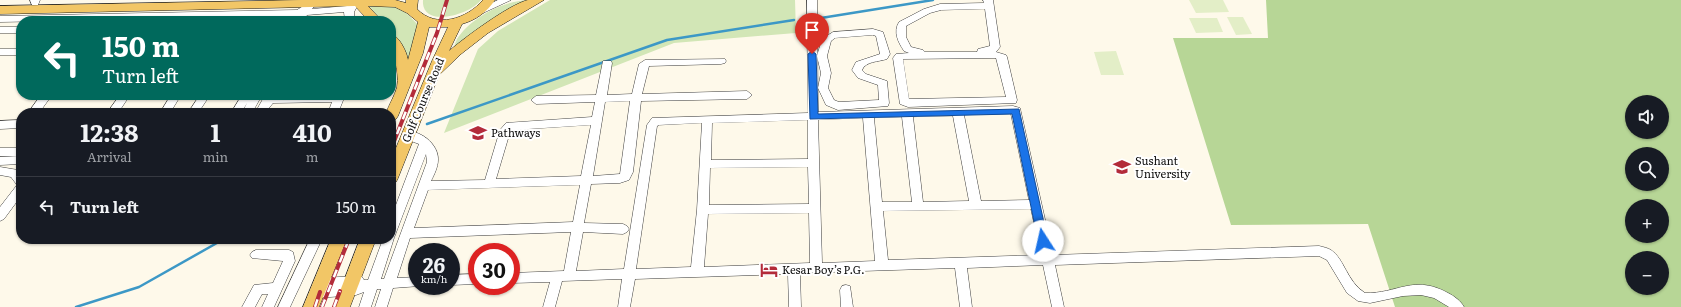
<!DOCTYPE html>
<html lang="en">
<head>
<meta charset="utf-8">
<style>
	:root { --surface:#171b24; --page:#242831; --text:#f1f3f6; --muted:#9ea1a6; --line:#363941 }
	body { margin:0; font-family:Literata,serif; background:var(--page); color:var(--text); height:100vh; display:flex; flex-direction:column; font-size:15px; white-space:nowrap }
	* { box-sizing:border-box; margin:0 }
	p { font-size:13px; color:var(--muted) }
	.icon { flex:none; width:22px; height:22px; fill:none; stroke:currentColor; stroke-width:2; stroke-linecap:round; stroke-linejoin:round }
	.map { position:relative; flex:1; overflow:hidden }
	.panel { position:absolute; left:16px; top:108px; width:380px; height:136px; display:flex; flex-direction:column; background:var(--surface); border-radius:16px; box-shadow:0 1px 3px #0004 }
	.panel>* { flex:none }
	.hud { position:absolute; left:16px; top:16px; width:380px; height:84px; border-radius:16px; box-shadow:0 1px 3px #0004; background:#00695c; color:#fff; overflow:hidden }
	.fabs { position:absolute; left:1625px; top:95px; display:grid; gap:8px }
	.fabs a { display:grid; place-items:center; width:44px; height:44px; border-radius:50%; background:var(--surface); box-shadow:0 1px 3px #0004; font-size:20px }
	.speed { position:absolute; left:408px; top:243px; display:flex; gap:8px; font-size:20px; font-weight:700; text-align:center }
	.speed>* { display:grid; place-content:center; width:52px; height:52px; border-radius:50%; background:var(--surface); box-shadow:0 1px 3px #0004; line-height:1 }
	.speed small { font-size:10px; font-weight:400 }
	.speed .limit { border:6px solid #d22; background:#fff; color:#111 }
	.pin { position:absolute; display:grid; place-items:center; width:34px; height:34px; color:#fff; margin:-41px -17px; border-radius:50% 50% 50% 0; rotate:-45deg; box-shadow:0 0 4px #0007 }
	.pin .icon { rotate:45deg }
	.me { position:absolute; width:44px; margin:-22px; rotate:350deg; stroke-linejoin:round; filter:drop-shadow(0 0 3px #0008) }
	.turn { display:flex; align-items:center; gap:14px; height:84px; padding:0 20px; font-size:18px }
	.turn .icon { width:52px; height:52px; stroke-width:2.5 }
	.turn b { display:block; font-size:28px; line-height:34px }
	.eta { display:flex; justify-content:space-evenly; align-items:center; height:68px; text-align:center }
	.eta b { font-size:24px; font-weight:700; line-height:28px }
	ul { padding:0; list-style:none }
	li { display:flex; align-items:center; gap:12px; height:60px; padding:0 20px; border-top:1px solid var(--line) }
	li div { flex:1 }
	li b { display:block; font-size:15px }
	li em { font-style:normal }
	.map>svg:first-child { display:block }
	.green { fill:#d2e6b6 }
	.forest { fill:#b7d696; fill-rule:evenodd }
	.pitch { fill:#e3eec7 }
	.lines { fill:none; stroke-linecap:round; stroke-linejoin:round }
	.stream { stroke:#3c98c6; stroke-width:2.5 }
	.minor-casing { stroke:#3e3e3e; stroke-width:1 }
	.major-casing { stroke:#1c1c1c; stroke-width:1 }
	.minor { fill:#fff; fill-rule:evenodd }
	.major { fill:#f2c666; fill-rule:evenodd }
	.rail-casing { stroke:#b32b3a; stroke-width:4 }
	.rail { stroke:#fff; stroke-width:2.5; stroke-dasharray:8; stroke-linecap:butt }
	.route { fill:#1a73e8; stroke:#114b97 }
	.labels { text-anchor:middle; stroke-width:4; stroke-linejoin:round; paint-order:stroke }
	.street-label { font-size:11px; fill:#0b0b0b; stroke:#fff }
	.poi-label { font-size:11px; fill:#0b0b0b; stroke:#fff; text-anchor:start }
</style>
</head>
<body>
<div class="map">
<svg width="1681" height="307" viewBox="0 0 1681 307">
	<rect width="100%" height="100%" fill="#fef9ea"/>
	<g class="green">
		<path d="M423 0H481C470 15 421 29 423 0Z"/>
		<path d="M530 0 451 54C453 49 455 44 457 39 471 17 505 0 530 0Z"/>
		<path d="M550 0H795L796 33 674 43 444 133 478 49 498 31Z"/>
		<path d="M369 6C398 5 400 5 420 27L410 62 391 30V21H382Z"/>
	</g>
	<path class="forest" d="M1266 0H1681V307H1395L1368 224 1231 225 1173 38H1268ZM1632 102H1662V132H1632ZM1632 154H1662V184H1632ZM1632 206H1662V236H1632ZM1632 258H1662V288H1632Z"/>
	<g class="pitch">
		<path d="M1189 0H1223L1229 12 1196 13Z"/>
		<path d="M1227 17H1243L1252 34 1236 35Z"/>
		<path d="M1189 18H1217L1223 32 1196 33Z"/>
		<path d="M1116 51 1124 75H1101L1094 52Z"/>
	</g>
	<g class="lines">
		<g class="stream">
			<path d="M821 18 933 0"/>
			<path d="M427 124 667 40 794 20"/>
			<path d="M76 307 139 287 224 239"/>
		</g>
		<g class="minor-casing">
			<g id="minor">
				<path d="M30 0H40L38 5H32Z"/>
				<path d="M354 0 359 3 354 12 355 21H345L344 12 307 15 304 21H294L297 16 0 22V16L297 10 311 1 316 4 312 9 347 6 351 1Z"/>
				<path d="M498 0H511L483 13H477L475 11Z"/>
				<path d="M807 0H817L818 112 1013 106 1020 108 1053 255 1319 246C1323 247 1328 248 1331 250 1344 258 1347 282 1365 293 1397 294 1414 274 1448 293 1454 296 1461 301 1464 307H1449L1434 298 1421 295 1403 296 1370 303 1358 301 1347 293 1327 260 1319 256 1055 265 1064 307H1052L1043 265 967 268 972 307H960L955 268 800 273 801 307H789L788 274 635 279 630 307H618L622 279 562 281 555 307H543L550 282 511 283V273L564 271 571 232 410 238 397 278 417 277V286H420L393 288 387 307H375L381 289H377L371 307H359L364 292 356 295 317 298 313 297 311 293 313 289 319 288 315 283 317 279 321 278 358 276 362 277 364 280H368L383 239H391V218L419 144 403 138 402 135 403 132C419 128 439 144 438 160 438 167 434 175 431 181L485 180 500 130 506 123 592 117 595 102 536 104 531 100 536 96 596 95 603 61H611L612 63 607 95 632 94 639 64 645 60 725 59 726 61 725 63 721 64 649 66 642 94 747 91 752 95 747 99 641 101 633 172 629 180 620 183 591 184 584 223 623 224 627 226 629 229 627 232 623 234 583 232 576 271 624 269 647 125 652 118 808 113ZM630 101 620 174 593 176 605 102ZM1011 114 1029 200 981 201 964 115ZM953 116 969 201 923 202 913 117ZM902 117 912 202H882L874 118ZM863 118 875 261 822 263 818 120ZM808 120V159L711 160 712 123ZM702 123 697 210 691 267 636 269 657 126 659 125ZM591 125 581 176 496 179 510 132 513 130ZM426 154 427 162 384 279H381L394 238ZM808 167 809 204 709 205 710 168ZM580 185 573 222 414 228 428 190ZM1031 209 1041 255 888 260 883 211ZM809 213 810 263 704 267 708 214Z"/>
				<path d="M983 0H993L1000 47 996 52 1006 55 1007 57 1017 100 1016 103 908 107 900 104 893 58 896 54 909 53 904 51C898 42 893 32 899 22L924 9 940 4 984 3ZM985 9 990 46 978 49 977 52H925L923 50 911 47 906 37V26L930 13 941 10ZM903 59 996 58 1006 97 909 99Z"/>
				<rect x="0" y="27" width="21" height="6"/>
				<path d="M873 29 883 32 890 54 887 59C878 62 866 61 862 70L866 74 887 81 889 103 888 106 838 110 826 105 818 88 821 73 817 56 822 39 833 32ZM873 35 876 36 880 54 856 62 852 70 858 78 878 85 879 100 839 102 834 100 828 88 831 73 827 56 831 41 835 38Z"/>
				<rect x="0" y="49" width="21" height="6"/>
				<path d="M41 95H52L39 113H28Z"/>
				<path d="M120 95H130L118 113H107Z"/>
				<path d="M171 95H181L170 113H160Z"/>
				<path d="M200 95H210L198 113H188Z"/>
				<path d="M242 95H262L252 113H242L247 103 241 113H231Z"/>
				<path d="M273 95H341L344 98 338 113H328L332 102 273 103 265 113H255L264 97Z"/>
				<path d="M21 120V128L0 129V121Z"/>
				<path d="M0 148H21V164L0 165V157L19 156H0Z"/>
				<path d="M0 167 18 170 21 174V196L4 219 0 221V207L17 185 11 177 0 175Z"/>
				<path d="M310 239H322L290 307H278Z"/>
				<path d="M256 250H289L293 252 295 261 274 307H262L268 294H262L255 307H242L254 285 273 283 283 261 252 258 250 255 252 252Z"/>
				<path d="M477 274V284L451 285V275Z"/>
				<path d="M846 285 850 286 853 307H841L840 290 842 286Z"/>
			</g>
		</g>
		<g class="major-casing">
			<g id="major">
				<path d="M301 0H395L406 3V0H418L417 9C436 29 467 19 483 0H495C487 12 476 20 462 24L449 51C464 38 510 4 528 0 533 0 539 0 544 0L488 33 461 54 439 75 398 178 396 182 391 183V160L432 61 448 27H429L423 53 398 116 396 119 391 121V113H386C389 105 395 95 397 87 400 70 391 51 391 34 399 36 407 52 408 60L418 22 407 13 395 7 368 6 382 21H369L355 6 0 14V6Z"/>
				<path d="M331 239H347L319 307H303Z"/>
				<path d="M360 239H376L350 307H334Z"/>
			</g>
		</g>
		<use href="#minor" class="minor"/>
		<use href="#major" class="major"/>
		<g class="rail-casing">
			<g id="rail">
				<path d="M391 149 437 33 447 0"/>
				<path d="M315 307 320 292"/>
				<path d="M322 307 349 239"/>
				<path d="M334 307 340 291"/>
			</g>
		</g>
		<use href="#rail" class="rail"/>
	</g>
	<path class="route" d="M812 51 816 54 818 114 1019 109 1048 241 1047 244H1040L1038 241 1012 114 810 119 808 54Z"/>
	<defs>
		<g id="school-bare" transform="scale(1.38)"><path d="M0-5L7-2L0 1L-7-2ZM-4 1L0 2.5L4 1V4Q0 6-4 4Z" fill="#b32b3a" stroke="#fff" stroke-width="2.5" paint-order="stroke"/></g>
		<g id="university-bare" transform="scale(1.38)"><path d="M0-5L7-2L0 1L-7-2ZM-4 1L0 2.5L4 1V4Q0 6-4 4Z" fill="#b32b3a" stroke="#fff" stroke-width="2.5" paint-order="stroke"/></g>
		<g id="hotel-bare" transform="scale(1.38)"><path d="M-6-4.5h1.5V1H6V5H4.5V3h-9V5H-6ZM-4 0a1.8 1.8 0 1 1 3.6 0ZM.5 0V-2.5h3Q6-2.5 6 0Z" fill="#b32b3a" stroke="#fff" stroke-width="2.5" paint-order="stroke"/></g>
	</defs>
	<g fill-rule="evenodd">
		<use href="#school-bare" x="478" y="133"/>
		<use href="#university-bare" x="1122" y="167"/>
		<use href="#hotel-bare" x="769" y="270"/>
	</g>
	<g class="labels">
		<g class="street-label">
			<text transform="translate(423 100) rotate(-67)" y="4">Golf Course Road</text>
		</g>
		<g class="poi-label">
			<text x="491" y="137">Pathways</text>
			<text x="1135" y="165">Sushant<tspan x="1135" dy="13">University</tspan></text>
			<text x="782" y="274">Kesar Boy’s P.G.</text>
		</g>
	</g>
</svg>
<div class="fabs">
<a><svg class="icon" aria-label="sound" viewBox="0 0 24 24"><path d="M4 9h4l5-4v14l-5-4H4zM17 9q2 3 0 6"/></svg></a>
<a><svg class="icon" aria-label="search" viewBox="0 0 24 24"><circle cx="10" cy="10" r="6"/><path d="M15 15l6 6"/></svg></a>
<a>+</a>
<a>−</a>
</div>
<div class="speed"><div>26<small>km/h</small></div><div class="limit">30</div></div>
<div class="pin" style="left:812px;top:54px;background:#d93025"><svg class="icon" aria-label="arrive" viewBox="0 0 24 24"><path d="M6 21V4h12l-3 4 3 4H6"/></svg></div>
<svg class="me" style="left:1043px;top:241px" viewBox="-20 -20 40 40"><circle r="19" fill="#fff"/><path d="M0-13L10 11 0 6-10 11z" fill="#1a73e8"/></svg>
<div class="hud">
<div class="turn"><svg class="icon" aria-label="left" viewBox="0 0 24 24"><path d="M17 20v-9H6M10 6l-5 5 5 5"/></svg><div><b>150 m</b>Turn left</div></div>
</div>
<section class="panel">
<div class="eta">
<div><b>12:38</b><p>Arrival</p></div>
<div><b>1</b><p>min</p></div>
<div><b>410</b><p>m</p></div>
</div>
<ul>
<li><svg class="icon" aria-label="left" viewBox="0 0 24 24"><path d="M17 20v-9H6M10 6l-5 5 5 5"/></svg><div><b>Turn left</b></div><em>150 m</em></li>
</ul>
</section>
</div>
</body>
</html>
